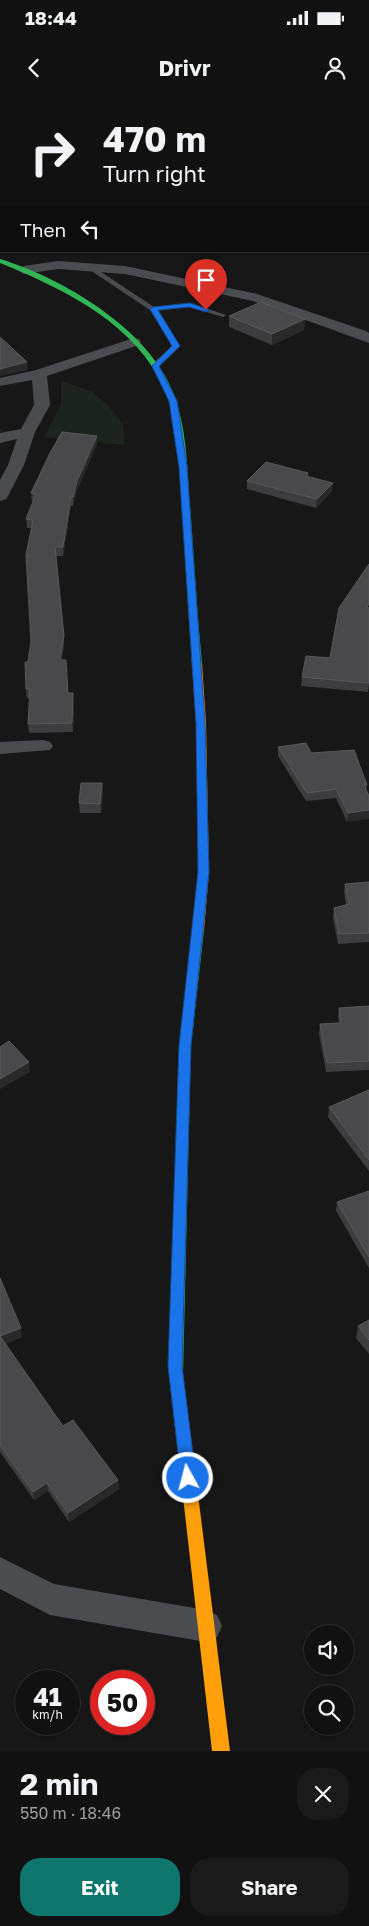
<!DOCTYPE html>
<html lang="en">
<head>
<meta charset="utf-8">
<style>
	:root { --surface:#111; --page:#1a1a1a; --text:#f1f3f6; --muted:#9c9d9f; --line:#303131; --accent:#0f766e }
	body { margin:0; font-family:"Golos Text",sans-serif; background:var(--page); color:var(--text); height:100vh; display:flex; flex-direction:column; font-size:19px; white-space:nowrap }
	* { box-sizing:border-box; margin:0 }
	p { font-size:16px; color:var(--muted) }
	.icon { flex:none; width:28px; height:28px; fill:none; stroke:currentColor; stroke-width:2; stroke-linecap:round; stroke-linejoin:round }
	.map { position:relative; height:1651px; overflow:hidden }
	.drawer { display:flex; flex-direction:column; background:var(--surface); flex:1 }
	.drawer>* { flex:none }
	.top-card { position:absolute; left:0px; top:0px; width:370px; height:152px; box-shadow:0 1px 4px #0004,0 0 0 1px var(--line); background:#111; color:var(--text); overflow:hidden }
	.fabs { position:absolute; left:304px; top:1525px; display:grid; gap:10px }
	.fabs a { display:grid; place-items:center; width:50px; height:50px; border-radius:50%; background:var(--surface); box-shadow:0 1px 4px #0004,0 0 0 1px var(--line); font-size:25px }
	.speed { position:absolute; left:15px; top:1570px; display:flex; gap:10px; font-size:25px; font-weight:700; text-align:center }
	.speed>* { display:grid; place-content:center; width:65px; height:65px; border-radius:50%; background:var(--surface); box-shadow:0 1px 4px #0004,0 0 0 1px var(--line); line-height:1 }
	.speed small { font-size:12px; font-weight:400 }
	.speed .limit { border:8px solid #d22; background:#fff; color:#111 }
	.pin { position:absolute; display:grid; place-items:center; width:42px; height:42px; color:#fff; margin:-51px -21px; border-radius:50% 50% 50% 0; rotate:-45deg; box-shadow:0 0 5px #0007 }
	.pin .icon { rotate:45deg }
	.me { position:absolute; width:55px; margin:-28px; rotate:353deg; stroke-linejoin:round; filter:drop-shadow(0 0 4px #0008) }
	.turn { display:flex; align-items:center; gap:18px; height:105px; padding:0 20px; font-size:22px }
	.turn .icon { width:65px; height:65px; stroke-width:2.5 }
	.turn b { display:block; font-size:35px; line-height:42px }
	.then { display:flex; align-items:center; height:48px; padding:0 20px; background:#0003; gap:10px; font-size:19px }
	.round { display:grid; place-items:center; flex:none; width:52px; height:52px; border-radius:20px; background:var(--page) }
	.overview { display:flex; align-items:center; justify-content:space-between; height:85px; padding:0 20px }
	h1 { font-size:30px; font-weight:700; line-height:38px }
	.primary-button { display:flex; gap:10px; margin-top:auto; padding:10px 20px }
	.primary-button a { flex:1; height:58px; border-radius:20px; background:var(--accent); color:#fff; font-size:20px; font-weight:700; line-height:58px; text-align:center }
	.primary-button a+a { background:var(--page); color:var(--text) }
	.status { display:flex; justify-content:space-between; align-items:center; height:35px; padding:0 25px; background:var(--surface); direction:ltr }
	.status svg { height:14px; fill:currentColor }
	header { display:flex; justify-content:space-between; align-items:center; height:65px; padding:0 20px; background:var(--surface); font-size:22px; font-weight:700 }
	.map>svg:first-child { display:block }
	.green { fill:#1d241e }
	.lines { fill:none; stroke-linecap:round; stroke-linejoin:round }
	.river { fill:#2a3239; fill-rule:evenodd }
	.lane { fill:#4b4c50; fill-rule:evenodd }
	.street { fill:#4b4c50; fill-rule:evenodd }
	.fast { fill:#30b455; fill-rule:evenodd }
	.slow { fill:#ff9f0a; fill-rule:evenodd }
	.wall { fill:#3d3d3f }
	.shaded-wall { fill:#29292a }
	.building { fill:#49494c; stroke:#58595d }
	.route { fill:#1a73e8; stroke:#114b97 }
</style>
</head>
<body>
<div class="status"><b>18:44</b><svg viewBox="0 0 49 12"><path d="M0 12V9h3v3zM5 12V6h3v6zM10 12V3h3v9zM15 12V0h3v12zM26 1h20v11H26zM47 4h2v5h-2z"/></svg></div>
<header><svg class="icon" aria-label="back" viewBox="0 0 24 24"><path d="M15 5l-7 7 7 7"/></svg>Drivr<svg class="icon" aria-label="person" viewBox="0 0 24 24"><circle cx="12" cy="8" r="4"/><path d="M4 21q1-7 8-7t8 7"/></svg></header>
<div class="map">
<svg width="369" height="1651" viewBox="0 0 369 1651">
	<rect width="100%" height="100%" fill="#171717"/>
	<path class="green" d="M61 281 91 291 109 306 123 325 125 345 44 337 61 305Z"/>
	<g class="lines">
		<rect class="river" x="0" y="33" width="1" height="14"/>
		<path class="lane" d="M92 164 98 170 154 207 190 203 226 215 223 217 190 207 157 211 180 246 158 268H152V264L172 246 150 210 93 172 89 166Z"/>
		<g class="street">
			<rect x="19" y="0" width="14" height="1"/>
			<rect x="122" y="0" width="15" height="1"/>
			<path d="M58 161 125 166 257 194 366 231 369 233V243L253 201 125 174 58 169 24 174 17 170 24 166Z"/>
			<path d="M134 238 139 239 141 242 139 245 47 276 50 305 35 332 24 365 8 396 6 399 0 401V380L8 365 17 339 0 343V333L21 329 34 305 32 280 0 286V278L36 270Z"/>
			<path d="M43 640 50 642 53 646 50 650 0 654V642Z"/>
			<path d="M0 1457 54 1484 206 1510 217 1515 222 1526 217 1537 206 1542 50 1515 0 1489Z"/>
		</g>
		<g class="fast">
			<path d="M0 159C63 178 148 229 173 292 187 328 187 367 190 405 194 458 197 511 202 564L200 566H194L192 564C188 514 186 463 182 413 179 367 181 317 158 276 125 218 59 187 0 163Z"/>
			<path d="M198 826 204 830 191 946 183 1274 181 1279 176 1280 171 1279 169 1274 179 946 192 830Z"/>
		</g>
		<g class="slow">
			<path d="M197 561 202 564 206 623 209 772 204 830 198 834 192 830 199 772 196 623 192 564Z"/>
			<path d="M176 1268 181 1269 183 1274 230 1651H212L169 1274 171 1269Z"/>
		</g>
	</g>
	<g class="wall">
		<path d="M229 216 305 219 304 230 272 245 229 227Z"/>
		<path d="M97 344 77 390 73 406H71L63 456H56L64 536V545L62 560 68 593 74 603 73 632 29 633 28 624 29 598 27 599 26 589 28 562 31 541V428H27L26 419 33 402H32L31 393Z"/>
		<path d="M308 373V376L332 391 316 408 247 389V381Z"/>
		<path d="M339 508 369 584 368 592 301 586 302 577 330 558Z"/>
		<path d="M278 647 311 653 367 685 366 690 347 722 336 698 306 701 278 656Z"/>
		<path d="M102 683 103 693 101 713H80L79 703Z"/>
		<path d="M369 782V842L338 844 333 818 334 808 346 805 344 793 345 784Z"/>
		<path d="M369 906V970L326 972 319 934 320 924 339 923 338 917 339 908Z"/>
		<path d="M369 990V1071L328 1017 329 1007Z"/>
		<path d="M369 1091V1168L336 1111 337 1102Z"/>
		<path d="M0 1178 22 1237 5 1244 63 1326 118 1380 119 1389 69 1422 48 1391 34 1400 0 1352Z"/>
		<path d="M369 1220V1254L356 1238 358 1226Z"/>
	</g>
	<g class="shaded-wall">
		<rect x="0" y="83" width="1" height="9"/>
		<path d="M305 219 304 230 272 245V234Z"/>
		<path d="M27 262 28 270 0 276V269Z"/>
		<path d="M97 336V344L77 390 73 406V397L77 381Z"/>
		<path d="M333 383 332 391 316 408 317 399Z"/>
		<path d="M71 397V406L63 456V447Z"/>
		<path d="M64 536V545L61 569 60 560Z"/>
		<path d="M73 593 74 603 73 632 72 623Z"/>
		<path d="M102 683 103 693 101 713 100 704Z"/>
		<path d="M369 710V719L347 722 348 713Z"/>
		<path d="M29 962 30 972 0 989V979Z"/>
		<path d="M21 1228 22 1237 1 1245 0 1236Z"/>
		<path d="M118 1380 119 1389 69 1422 68 1413Z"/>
		<path d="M47 1383 48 1391 34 1400 33 1392Z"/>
	</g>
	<g class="building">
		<path d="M0 44 1 45V83H0Z"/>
		<path d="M261 202 305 219 272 234 229 216Z"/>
		<path d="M0 237 27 262 0 269Z"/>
		<path d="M62 332 97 336 77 381 73 397H71L63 447H55L64 536 60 560H66L68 593H73L72 623 28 624 30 589H26L25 562H28L31 541 26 455 33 420 26 419 36 394 31 393 50 353Z"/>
		<path d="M266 362 308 373 306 376 333 383 317 399 247 381Z"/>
		<path d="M369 464V504L367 507 369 508V583L302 577 306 556 330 558 339 508Z"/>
		<path d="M306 643 311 653 354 650 367 685H364L369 696V710L348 713 336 689 307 693 278 647Z"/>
		<path d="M81 683H102L100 704 79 703Z"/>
		<path d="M369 782V833L339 834 334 808 349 804 345 784Z"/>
		<path d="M369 906V961L327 963 320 924 341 923 339 908Z"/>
		<path d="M9 941 29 962 0 979V947Z"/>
		<path d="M369 990V1060L329 1007Z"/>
		<path d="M369 1091V1157L337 1102Z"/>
		<path d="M0 1178 21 1228 0 1236Z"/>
		<path d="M369 1220V1240L358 1226Z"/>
		<path d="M0 1236 63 1326 73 1320 118 1380 68 1413 47 1383 33 1392 0 1345Z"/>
	</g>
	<path class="route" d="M190 203 210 210 206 212 189 207 158 210 180 246 159 266 177 301 187 367 205 623 209 772 191 946 182 1266 196 1378 194 1383 188 1385 183 1383 181 1378 168 1266 179 946 198 772 196 623 179 367 169 301 152 266 172 246 150 209 153 207Z"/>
</svg>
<div class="fabs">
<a><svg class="icon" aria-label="sound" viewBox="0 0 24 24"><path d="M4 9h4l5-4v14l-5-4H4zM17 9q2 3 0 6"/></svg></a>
<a><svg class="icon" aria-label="search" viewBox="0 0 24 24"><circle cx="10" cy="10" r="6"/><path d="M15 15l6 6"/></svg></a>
</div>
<div class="speed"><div>41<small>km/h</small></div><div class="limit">50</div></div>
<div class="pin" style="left:206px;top:210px;background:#d93025"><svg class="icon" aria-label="arrive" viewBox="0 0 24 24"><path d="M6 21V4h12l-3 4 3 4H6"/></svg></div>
<svg class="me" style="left:188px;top:1378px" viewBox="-20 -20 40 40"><circle r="17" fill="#1a73e8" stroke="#fff" stroke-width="3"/><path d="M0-11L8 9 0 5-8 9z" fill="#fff"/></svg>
<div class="top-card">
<div class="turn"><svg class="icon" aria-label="right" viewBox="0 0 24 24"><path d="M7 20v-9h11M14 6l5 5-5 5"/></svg><div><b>470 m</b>Turn right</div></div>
<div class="then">Then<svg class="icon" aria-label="left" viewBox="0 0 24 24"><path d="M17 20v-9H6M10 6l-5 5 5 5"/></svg></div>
</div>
</div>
<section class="drawer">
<div class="overview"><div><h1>2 min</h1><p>550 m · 18:46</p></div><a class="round"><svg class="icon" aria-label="close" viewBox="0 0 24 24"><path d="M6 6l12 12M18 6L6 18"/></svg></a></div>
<div class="primary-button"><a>Exit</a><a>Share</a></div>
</section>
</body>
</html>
